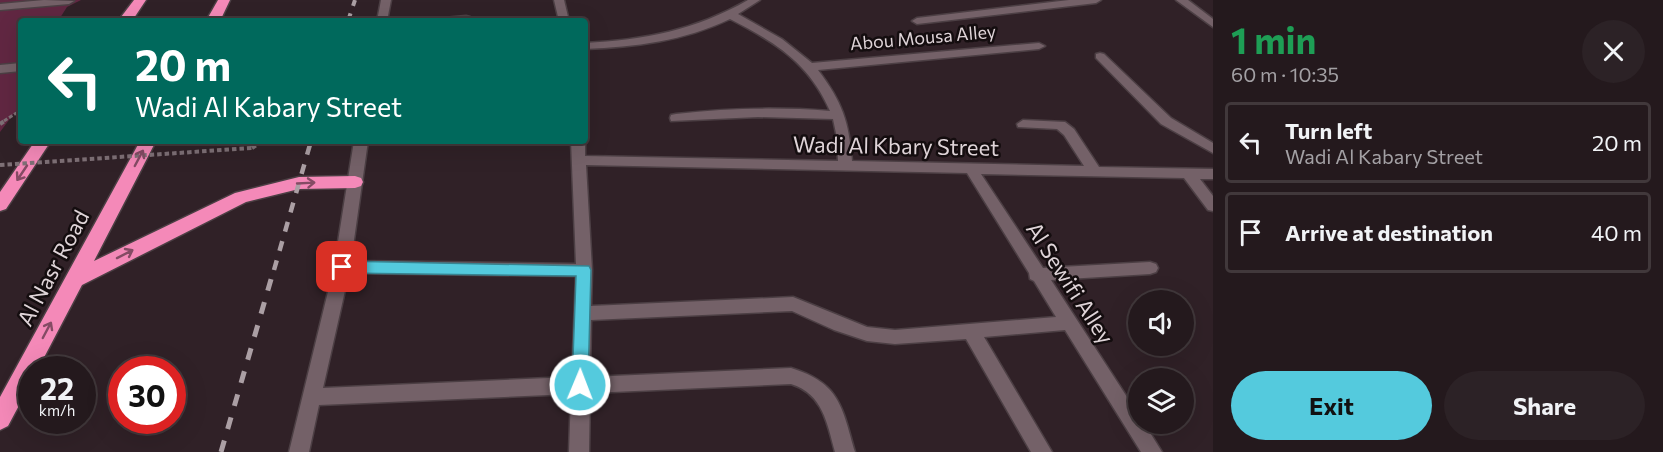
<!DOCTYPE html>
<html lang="en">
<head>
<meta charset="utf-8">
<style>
	:root { --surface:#24191d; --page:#2c2226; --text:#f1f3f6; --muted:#a3a0a4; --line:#41383b; --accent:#54cadd }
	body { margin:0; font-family:Commissioner,sans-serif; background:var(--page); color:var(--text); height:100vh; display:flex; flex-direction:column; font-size:22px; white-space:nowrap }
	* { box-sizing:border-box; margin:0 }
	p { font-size:20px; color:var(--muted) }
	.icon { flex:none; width:33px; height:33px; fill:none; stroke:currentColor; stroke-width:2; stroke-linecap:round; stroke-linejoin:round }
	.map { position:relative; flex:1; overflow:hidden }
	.drawer { display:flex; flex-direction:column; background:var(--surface); width:450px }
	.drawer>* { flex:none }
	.top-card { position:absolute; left:18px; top:18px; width:570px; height:126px; border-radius:6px; box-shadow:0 6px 24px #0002,0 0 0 2px var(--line); background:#00695c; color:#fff; overflow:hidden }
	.fabs { position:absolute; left:1128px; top:290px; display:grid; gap:12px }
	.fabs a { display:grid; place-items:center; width:66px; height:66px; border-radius:50%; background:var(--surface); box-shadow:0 6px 24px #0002,0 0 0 2px var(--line); font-size:30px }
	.speed { position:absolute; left:18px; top:356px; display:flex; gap:12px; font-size:30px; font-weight:700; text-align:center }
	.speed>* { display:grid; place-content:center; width:78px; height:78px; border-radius:50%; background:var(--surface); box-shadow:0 6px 24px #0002,0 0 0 2px var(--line); line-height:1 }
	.speed small { font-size:15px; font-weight:400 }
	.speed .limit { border:9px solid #d22; background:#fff; color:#111 }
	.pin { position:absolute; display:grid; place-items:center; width:51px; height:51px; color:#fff; margin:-26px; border-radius:12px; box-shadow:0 3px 9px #0006 }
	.me { position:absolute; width:66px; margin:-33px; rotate:1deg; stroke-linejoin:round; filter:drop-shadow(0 0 4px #0008) }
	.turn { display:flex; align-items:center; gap:21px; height:126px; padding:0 18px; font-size:27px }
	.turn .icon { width:78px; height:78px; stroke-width:2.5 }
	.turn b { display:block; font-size:42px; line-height:51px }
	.round { display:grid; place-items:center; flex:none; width:63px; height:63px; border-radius:32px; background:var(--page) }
	.head { display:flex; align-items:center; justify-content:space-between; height:102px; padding:0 18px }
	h1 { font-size:36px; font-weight:700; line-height:45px; color:#1e9e55 }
	.primary-button { display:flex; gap:12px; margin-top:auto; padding:12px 18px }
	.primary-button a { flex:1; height:69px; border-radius:36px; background:var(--accent); color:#111; font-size:24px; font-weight:700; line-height:69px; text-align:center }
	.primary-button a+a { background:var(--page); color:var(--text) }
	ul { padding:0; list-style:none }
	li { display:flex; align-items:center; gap:18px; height:81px; margin:0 12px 9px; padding:0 6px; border:3px solid var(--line); border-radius:6px }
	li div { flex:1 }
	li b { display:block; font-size:22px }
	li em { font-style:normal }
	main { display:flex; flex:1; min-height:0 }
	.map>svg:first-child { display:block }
	.green { fill:#612742 }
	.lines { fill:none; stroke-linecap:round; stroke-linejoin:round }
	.lane-casing { stroke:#4c3f44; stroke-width:3 }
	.street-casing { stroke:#4c3f44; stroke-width:3 }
	.highway-casing { stroke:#4c3f44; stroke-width:3 }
	.path-far1 { stroke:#7e7076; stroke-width:3; stroke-dasharray:4 2; stroke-linecap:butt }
	.path { stroke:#7e7076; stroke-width:4; stroke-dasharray:4.5 3; stroke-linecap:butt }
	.lane { fill:#746168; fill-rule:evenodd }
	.street { fill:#746168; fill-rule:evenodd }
	.highway { fill:#f489b8; fill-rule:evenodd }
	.rail-far2 { stroke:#ab9fa4; stroke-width:4; stroke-dasharray:8 8; stroke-linecap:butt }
	.rail-far1 { stroke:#ab9fa4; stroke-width:4.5; stroke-dasharray:10 10; stroke-linecap:butt }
	.rail { stroke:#ab9fa4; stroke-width:5; stroke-dasharray:12 12; stroke-linecap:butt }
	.path-bridge { stroke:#7e7076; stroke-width:4; stroke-dasharray:4.5 3; stroke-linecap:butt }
	.oneway { stroke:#844b64 }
	.route { fill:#54cadd; stroke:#378390; stroke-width:1.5 }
	.labels { text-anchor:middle; stroke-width:5; stroke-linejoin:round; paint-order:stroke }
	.far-street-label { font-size:18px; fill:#dfd4d8; stroke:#140d0f }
	.street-label { font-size:22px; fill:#dfd4d8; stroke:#140d0f }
</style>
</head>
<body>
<main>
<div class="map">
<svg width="1213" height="452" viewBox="0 0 1213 452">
	<rect width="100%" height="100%" fill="#302127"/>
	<path class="green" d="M0 0H81L67 7 58 21H21V104L0 132Z"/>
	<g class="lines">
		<g class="lane-casing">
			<path id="lane" d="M44 0 74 1 69 4 0 10V4Z"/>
		</g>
		<g class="street-casing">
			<g id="street">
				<path d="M381 0H391L387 21H377Z"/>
				<path d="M554 0H564L569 21H559Z"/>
				<path d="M748 0H760L738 14 782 39 812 63 1039 43 1045 46 1039 49 818 70C842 102 849 121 852 161L1084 166 1064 135 1057 129 1018 127 1017 124 1023 120 1065 122 1074 129 1099 167 1213 169V179H1200L1213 196V211L1208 210 1184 178 981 174 1043 268 1150 262 1156 264 1158 268 1156 272 1150 274 1051 280 1138 414V423H1144L1162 452H1141L1065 330 984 337 1052 452H1031L966 339 895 344 867 341 834 330 792 311 591 320 590 377 791 368C840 383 842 407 855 452H835C827 423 823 394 791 384L590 393 589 452H569L571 394 319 405 309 452H289L334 267 354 141H368L351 261 576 264 571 141H585V156L838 161 837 138 833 119 758 117 671 121 670 118 671 115 676 114C728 108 779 107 830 111 809 63 775 42 730 19 684 41 635 47 585 49V43C644 40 696 30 748 0ZM586 165 967 173 1029 273 1030 279 1034 281 1056 317 895 330 867 327 793 297 591 306 592 270ZM349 273 576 276 572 377 323 388Z"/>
				<path d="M1069 0H1101L1096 3 917 24 912 21 917 18Z"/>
				<path d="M1176 0H1188L1213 19V27Z"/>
				<path d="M466 16 470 17V21H439L444 18Z"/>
				<path d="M1100 53 1104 54 1171 118 1213 143V153L1161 124 1096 58V54Z"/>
				<path d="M21 63V71L0 73V65Z"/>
			</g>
		</g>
		<g class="highway-casing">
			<g id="highway">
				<path d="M134 0H146L132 21H118Z"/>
				<path d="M218 0H230L220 21H206Z"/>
				<path d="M35 141H51L6 209 0 211V192Z"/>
				<path d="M140 141H156L94 261 235 193 299 177 355 176 361 178 363 182 361 186 355 188 299 189 246 202 82 285 38 369H32V381L8 426 0 430V397Z"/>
			</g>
		</g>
		<path class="path-far1" d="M4 121 21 110"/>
		<g class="path">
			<path d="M0 124 6 120"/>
			<path d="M252 148 263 141"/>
		</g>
		<use href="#lane" class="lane"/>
		<use href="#street" class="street"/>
		<use href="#highway" class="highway"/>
		<path class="rail-far2" d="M348 21 355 0"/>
		<path class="rail-far1" d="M274 270 311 141"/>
		<path class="rail" d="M221 452 274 269"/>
		<path class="path-bridge" d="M0 165 252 148"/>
	</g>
	<defs><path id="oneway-shaft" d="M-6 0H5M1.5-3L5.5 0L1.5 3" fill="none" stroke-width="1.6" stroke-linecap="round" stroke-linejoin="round" transform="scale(1.5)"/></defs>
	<g class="oneway">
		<use href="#oneway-shaft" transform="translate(139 158) rotate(-62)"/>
		<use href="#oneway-shaft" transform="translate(22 173) rotate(124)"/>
		<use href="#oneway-shaft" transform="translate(306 183) rotate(-3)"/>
		<use href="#oneway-shaft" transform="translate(125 254) rotate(-27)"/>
		<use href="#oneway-shaft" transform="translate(47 330) rotate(-62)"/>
	</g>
	<path class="route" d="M342 261 589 266 591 270 588 385 586 390 580 393 574 390 572 385 576 276 342 273 337 271 335 267 337 263Z"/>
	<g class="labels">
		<g class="far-street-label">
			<text transform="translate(923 38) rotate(-5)" y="6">Abou Mousa Alley</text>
		</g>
		<g class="street-label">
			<text transform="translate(896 146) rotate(1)" y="8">Wadi Al Kbary Street</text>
			<text transform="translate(53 268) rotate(-62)" y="8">Al Nasr Road</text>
			<text transform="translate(1070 283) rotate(57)" y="8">Al Sewifi Alley</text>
		</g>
	</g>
</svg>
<div class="fabs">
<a><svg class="icon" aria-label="sound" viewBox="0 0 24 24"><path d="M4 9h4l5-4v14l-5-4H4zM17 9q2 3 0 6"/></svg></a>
<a><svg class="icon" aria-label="layers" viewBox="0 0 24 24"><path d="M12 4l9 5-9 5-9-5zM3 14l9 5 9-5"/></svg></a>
</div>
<div class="speed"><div>22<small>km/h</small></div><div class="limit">30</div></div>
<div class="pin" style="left:342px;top:267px;background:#d93025"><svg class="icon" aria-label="arrive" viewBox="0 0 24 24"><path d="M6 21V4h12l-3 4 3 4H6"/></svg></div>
<svg class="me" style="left:580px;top:385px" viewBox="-20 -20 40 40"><circle r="17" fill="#54cadd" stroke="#fff" stroke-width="3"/><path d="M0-11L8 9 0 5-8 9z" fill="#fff"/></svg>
<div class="top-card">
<div class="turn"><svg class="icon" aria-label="left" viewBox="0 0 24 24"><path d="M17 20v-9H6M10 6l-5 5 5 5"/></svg><div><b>20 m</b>Wadi Al Kabary Street</div></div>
</div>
</div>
<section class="drawer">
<div class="head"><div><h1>1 min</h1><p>60 m · 10:35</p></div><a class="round"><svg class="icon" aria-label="close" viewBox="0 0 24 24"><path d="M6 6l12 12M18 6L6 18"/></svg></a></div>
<ul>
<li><svg class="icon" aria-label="left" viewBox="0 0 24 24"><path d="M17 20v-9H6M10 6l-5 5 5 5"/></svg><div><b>Turn left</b><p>Wadi Al Kabary Street</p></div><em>20 m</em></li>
<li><svg class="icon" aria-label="arrive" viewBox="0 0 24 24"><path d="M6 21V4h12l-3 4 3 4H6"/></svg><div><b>Arrive at destination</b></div><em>40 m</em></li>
</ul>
<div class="primary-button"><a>Exit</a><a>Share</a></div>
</section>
</main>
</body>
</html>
